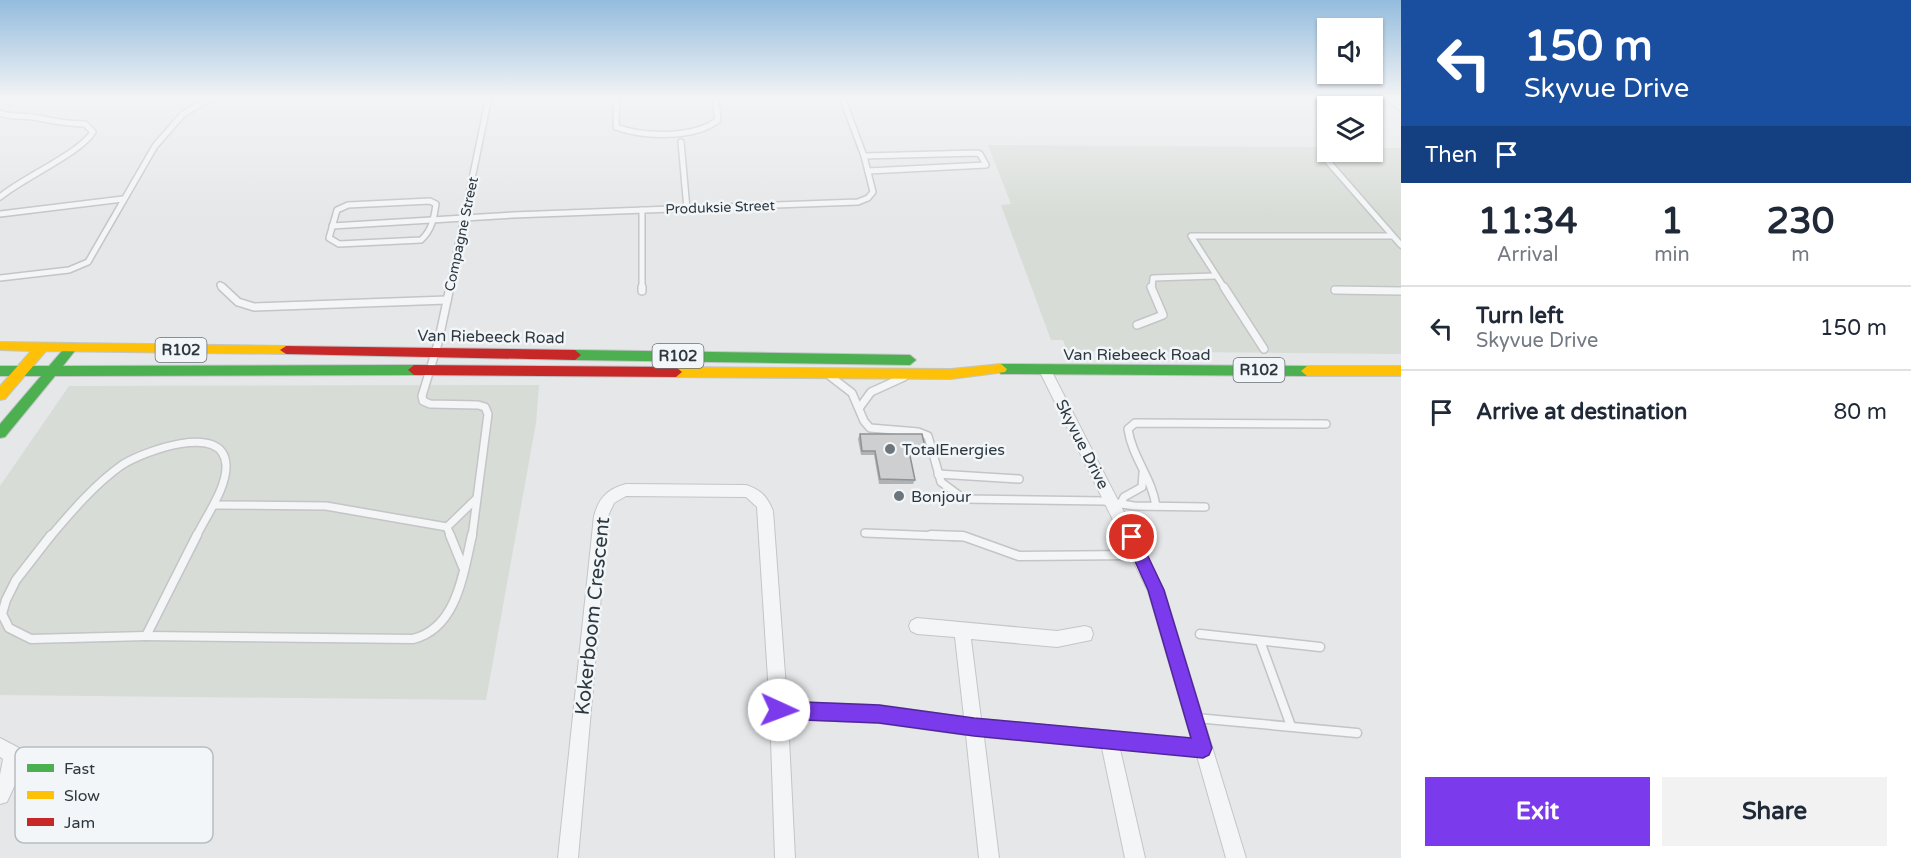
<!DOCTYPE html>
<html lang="en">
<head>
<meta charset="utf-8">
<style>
	:root { --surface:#fff; --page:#f2f2f3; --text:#1f2937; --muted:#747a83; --line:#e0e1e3; --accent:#7c3aed }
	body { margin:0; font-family:"Varela Round",sans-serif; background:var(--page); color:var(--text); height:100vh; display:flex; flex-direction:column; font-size:22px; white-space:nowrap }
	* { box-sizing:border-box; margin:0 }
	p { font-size:20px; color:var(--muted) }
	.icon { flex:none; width:33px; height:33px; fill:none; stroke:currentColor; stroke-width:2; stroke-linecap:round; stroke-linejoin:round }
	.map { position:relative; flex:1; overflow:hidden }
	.panel { display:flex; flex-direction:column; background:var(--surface); width:510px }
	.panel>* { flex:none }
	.hud { background:#1a4fa0; color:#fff; overflow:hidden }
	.controls { position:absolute; left:1317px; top:18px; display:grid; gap:12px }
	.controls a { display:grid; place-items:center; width:66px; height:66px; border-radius:0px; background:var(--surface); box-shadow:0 2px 4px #0004; font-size:30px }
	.pin { position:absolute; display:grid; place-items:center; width:51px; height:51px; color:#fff; margin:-26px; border:3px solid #fff; border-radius:50%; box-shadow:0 2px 6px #0007 }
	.me { position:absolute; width:66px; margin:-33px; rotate:92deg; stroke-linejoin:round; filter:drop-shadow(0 0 4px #0008) }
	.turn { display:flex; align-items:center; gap:21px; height:126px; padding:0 24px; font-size:27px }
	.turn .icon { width:78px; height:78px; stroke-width:2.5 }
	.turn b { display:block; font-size:42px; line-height:51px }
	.then { display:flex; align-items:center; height:57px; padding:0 24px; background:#0003; gap:12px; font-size:22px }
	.eta { display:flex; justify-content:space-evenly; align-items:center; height:102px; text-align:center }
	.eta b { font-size:36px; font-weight:800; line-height:42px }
	.action { display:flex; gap:12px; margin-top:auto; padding:12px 24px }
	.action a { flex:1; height:69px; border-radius:0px; background:var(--accent); color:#fff; font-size:24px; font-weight:800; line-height:69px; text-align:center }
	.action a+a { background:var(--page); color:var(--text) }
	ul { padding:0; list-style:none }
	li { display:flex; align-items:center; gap:18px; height:84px; padding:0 24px; border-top:2px solid var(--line) }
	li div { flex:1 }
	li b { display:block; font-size:22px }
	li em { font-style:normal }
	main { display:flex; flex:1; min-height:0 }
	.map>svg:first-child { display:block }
	.green { fill:#d7dcd6 }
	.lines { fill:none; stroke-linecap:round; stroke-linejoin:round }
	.lane-far2-casing { stroke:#c3c5c7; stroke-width:8 }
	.lane-far1-casing { stroke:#c3c5c7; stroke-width:10 }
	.lane-casing { stroke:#c3c5c7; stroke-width:11 }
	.street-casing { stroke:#c3c5c7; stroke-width:2 }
	.fast-casing { stroke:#c3c5c7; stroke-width:2 }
	.slow-casing { stroke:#c3c5c7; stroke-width:2 }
	.jam-casing { stroke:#c3c5c7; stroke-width:2 }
	.lane-far2 { stroke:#f4f5f6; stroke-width:5 }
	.lane-far1 { stroke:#f4f5f6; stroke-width:7 }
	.lane { stroke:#f4f5f6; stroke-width:8 }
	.street { fill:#f4f5f6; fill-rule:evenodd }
	.fast { fill:#4caf50; fill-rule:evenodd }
	.slow { fill:#ffc107; fill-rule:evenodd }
	.jam { fill:#c62828; fill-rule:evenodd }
	.wall { fill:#b0b2b4 }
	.building { fill:#cdcfd1; stroke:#909192; stroke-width:1.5 }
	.route { fill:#7c3aed; stroke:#51269a; stroke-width:1.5 }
	.poi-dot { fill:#6d757c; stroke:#f3f6f8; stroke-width:2 }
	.labels { text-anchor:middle; stroke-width:5; stroke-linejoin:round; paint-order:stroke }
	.far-street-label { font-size:14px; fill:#2d3841; stroke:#f3f6f8 }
	.shield { fill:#f3f6f8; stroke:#687178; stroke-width:1.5 }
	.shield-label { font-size:15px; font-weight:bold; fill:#2d3841 }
	.street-label { font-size:16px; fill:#2d3841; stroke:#f3f6f8 }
	.poi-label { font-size:16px; fill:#2d3841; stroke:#f3f6f8; text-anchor:start }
	.near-street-label { font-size:20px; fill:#2d3841; stroke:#f3f6f8 }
	.key { fill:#f3f6f8; stroke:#b8bdc1; stroke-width:1.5 }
	.key-label { font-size:16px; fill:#2d3841 }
</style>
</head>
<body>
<main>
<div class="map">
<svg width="1401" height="858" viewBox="0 0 1401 858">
	<rect width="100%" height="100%" fill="#e5e7e9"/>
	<g class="green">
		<path d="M988 145 1327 147 1328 152H1372L1373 148H1401V354L1067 351 1063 340H1051L1001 205 1011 204Z"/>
		<path d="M539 385 536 423 486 700 0 695V486L69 386Z"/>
	</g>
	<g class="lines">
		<g class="lane-far2-casing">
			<g id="lane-far2">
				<path d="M617 97 616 127C643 137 694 139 718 120L715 97"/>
				<path d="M1387 97 1401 108"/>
				<path d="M0 113C13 118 25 115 38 118 55 121 67 124 85 124L93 132C79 154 24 177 0 197"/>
				<path d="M681 142 687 209"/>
				<path d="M864 156 976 153 980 154 986 165 868 171"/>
				<path d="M1324 157 1401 245"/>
				<path d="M430 201 436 204C434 218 432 230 421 240L339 244 329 238 337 210 348 205Z"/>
				<path d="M642 210V289"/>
				<path d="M0 214 123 199"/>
				<path d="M332 226 513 215 858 202 868 198 873 192 864 156 842 97"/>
				<path d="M0 278 69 270 88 262 155 146 183 114 212 97"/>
				<path d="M220 285 224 289"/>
				<path d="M449 289 489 97"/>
				<path d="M1152 289 1153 278 1215 276"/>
				<path d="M1225 289 1191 236H1392"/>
			</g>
		</g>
		<g class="lane-far1-casing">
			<g id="lane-far1">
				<path d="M222 287 238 302 254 307 447 300"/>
				<path d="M450 287 438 343 422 396 423 401 430 404 478 405 485 407 488 414 472 537"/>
				<path d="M642 287V291"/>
				<path d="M1224 287 1264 349"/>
				<path d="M1335 290 1401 291"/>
				<path d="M1137 325 1163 315 1151 287"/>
				<path d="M830 376 852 393 864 421 870 428 918 432 928 436 941 482 964 499 1104 501 1134 506 1205 507"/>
				<path d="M860 407 871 392 904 377"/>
				<path d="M938 474 1019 479"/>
				<path d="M1121 503 1124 497 1142 487 1143 473"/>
				<path d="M215 505 326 506 447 527"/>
				<path d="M1156 506C1152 478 1132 457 1128 429L1135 423 1326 424"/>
				<path d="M447 527 451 537"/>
				<path d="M447 527 475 500"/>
				<path d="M865 533 965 537"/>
				<path d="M50 537C72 511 95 484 122 465 142 452 224 421 226 465 227 488 206 516 196 537"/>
			</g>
		</g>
		<g class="lane-casing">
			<g id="lane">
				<path d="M51 535 16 580 6 600 2 614 9 628 31 639 146 636"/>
				<path d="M450 535 463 567"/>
				<path d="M931 535 963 536 1019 556 1138 555"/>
				<path d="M1200 634 1320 647"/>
				<path d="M146 636 413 639C457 628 463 574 472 535"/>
				<path d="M146 636 197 535"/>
				<path d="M1260 641 1291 726"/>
				<path d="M1196 718 1357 733"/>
			</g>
		</g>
		<g class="street-casing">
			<g id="street">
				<path d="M1045 365 1051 370 1164 590 1246 858H1226L1197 756 1120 749 1145 858H1125L1102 748 984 737 999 858H979L966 735 879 723 788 719 795 858H775L770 710 757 507 746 497 626 496 614 503 608 516 578 858H558L594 516C599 498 607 489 626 484L746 485C761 490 767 496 773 511L787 702 879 705 964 717 955 637 917 634 911 631 909 626 911 621 917 618 1057 631 1085 626 1091 628 1093 634 1091 640 1057 647 971 639 981 719 1191 738 1148 591 1039 370Z"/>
				<path d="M0 738 19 748C27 765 14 786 7 802L0 804V775L3 759 0 757Z"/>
			</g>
		</g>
		<g class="fast-casing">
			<g id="fast">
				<path d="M72 343 78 347 63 366 414 365 420 370 414 375 55 376 5 437 0 438V424L41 376H0V366H49L68 344Z"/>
				<path d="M575 350 910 355 916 360 910 365 575 360 569 355Z"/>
				<path d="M1001 364 1307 366 1313 371 1307 376 1001 374 995 369Z"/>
			</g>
		</g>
		<g class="slow-casing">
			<g id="slow">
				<path d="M0 342 286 346 292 350 286 354 46 351 5 399 0 400V386L31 351 0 350Z"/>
				<path d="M1001 364 1007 369 1005 372 951 379 676 377 670 372 676 367 951 369Z"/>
				<path d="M1307 366H1401V376H1307L1301 371Z"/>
			</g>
		</g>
		<g class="jam-casing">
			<g id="jam">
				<path d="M286 346 575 350 581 355 575 360 286 354 280 350Z"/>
				<path d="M414 365 676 367 682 372 676 377 414 375 408 370Z"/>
			</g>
		</g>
		<use href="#lane-far2" class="lane-far2"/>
		<use href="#lane-far1" class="lane-far1"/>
		<use href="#lane" class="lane"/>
		<use href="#street" class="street"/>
		<use href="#fast" class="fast"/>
		<use href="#slow" class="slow"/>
		<use href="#jam" class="jam"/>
	</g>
	<path class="wall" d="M860 434 926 451 924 455H910L915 480 913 484H879L874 455H861L858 439Z"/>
	<path class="building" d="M860 434H922L926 451H909L915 480 880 479 875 451H862Z"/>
	<linearGradient id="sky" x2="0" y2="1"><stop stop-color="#94bcde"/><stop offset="0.45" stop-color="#f3f4f5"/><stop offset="1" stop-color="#f3f4f5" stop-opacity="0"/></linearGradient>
	<rect width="1401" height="217" fill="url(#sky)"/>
	<path class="route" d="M1132 531 1137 533 1164 590 1212 748 1209 755 1203 758 974 736 879 723 779 719 773 716 770 710 773 704 779 701 879 705 974 718 1191 738 1148 590 1124 537Z"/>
	<g class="poi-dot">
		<circle cx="890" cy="449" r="6"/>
		<circle cx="899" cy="496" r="6"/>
	</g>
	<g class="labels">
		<g class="far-street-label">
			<text transform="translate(720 207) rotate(-2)" y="5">Produksie Street</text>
			<text transform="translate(461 234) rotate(-78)" y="5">Compagne Street</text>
		</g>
		<g class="shield">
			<rect x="155.5" y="338" width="51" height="24" rx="4.5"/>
			<rect x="652.5" y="344" width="51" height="24" rx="4.5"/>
			<rect x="1233.5" y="358" width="51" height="24" rx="4.5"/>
		</g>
		<g class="shield-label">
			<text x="181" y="355">R102</text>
			<text x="678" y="361">R102</text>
			<text x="1259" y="375">R102</text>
		</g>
		<g class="street-label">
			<text transform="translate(491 336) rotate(1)" y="6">Van Riebeeck Road</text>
			<text x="1137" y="360">Van Riebeeck Road</text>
			<text transform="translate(1083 444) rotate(63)" y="6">Skyvue Drive</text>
		</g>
		<g class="poi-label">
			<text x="902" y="455">TotalEnergies</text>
			<text x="911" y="502">Bonjour</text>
		</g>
		<g class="near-street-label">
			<text transform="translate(592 616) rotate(-84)" y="7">Kokerboom Crescent</text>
		</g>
	</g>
	<rect x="15" y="747" width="198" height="96" rx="9" class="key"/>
	<rect x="27" y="764" width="27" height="8" fill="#4caf50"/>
	<rect x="27" y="791" width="27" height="8" fill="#ffc107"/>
	<rect x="27" y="818" width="27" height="8" fill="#c62828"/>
	<g class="key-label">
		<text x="64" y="774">Fast</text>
		<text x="64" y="801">Slow</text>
		<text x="64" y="828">Jam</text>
	</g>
</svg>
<div class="controls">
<a><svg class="icon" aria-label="sound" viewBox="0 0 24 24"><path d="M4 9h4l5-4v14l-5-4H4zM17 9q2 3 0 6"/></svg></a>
<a><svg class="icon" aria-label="layers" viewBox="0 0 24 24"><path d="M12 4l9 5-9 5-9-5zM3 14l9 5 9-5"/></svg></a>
</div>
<div class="pin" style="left:1132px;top:537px;background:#d93025"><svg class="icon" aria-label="arrive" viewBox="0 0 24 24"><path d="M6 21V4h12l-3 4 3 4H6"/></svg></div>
<svg class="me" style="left:779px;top:710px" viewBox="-20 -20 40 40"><circle r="19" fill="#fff"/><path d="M0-13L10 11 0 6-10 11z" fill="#7c3aed"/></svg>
</div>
<section class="panel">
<div class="hud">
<div class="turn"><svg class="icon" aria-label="left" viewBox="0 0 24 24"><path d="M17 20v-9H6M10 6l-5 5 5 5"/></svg><div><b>150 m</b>Skyvue Drive</div></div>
<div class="then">Then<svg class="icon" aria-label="arrive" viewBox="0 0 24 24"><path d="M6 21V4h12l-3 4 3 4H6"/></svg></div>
</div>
<div class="eta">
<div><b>11:34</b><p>Arrival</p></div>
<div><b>1</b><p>min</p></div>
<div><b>230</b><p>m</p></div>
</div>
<ul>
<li><svg class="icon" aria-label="left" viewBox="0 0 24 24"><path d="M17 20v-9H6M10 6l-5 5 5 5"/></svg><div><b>Turn left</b><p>Skyvue Drive</p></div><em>150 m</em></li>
<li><svg class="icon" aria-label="arrive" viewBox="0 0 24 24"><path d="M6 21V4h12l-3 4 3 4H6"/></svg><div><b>Arrive at destination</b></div><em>80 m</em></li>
</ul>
<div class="action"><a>Exit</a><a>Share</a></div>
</section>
</main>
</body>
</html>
